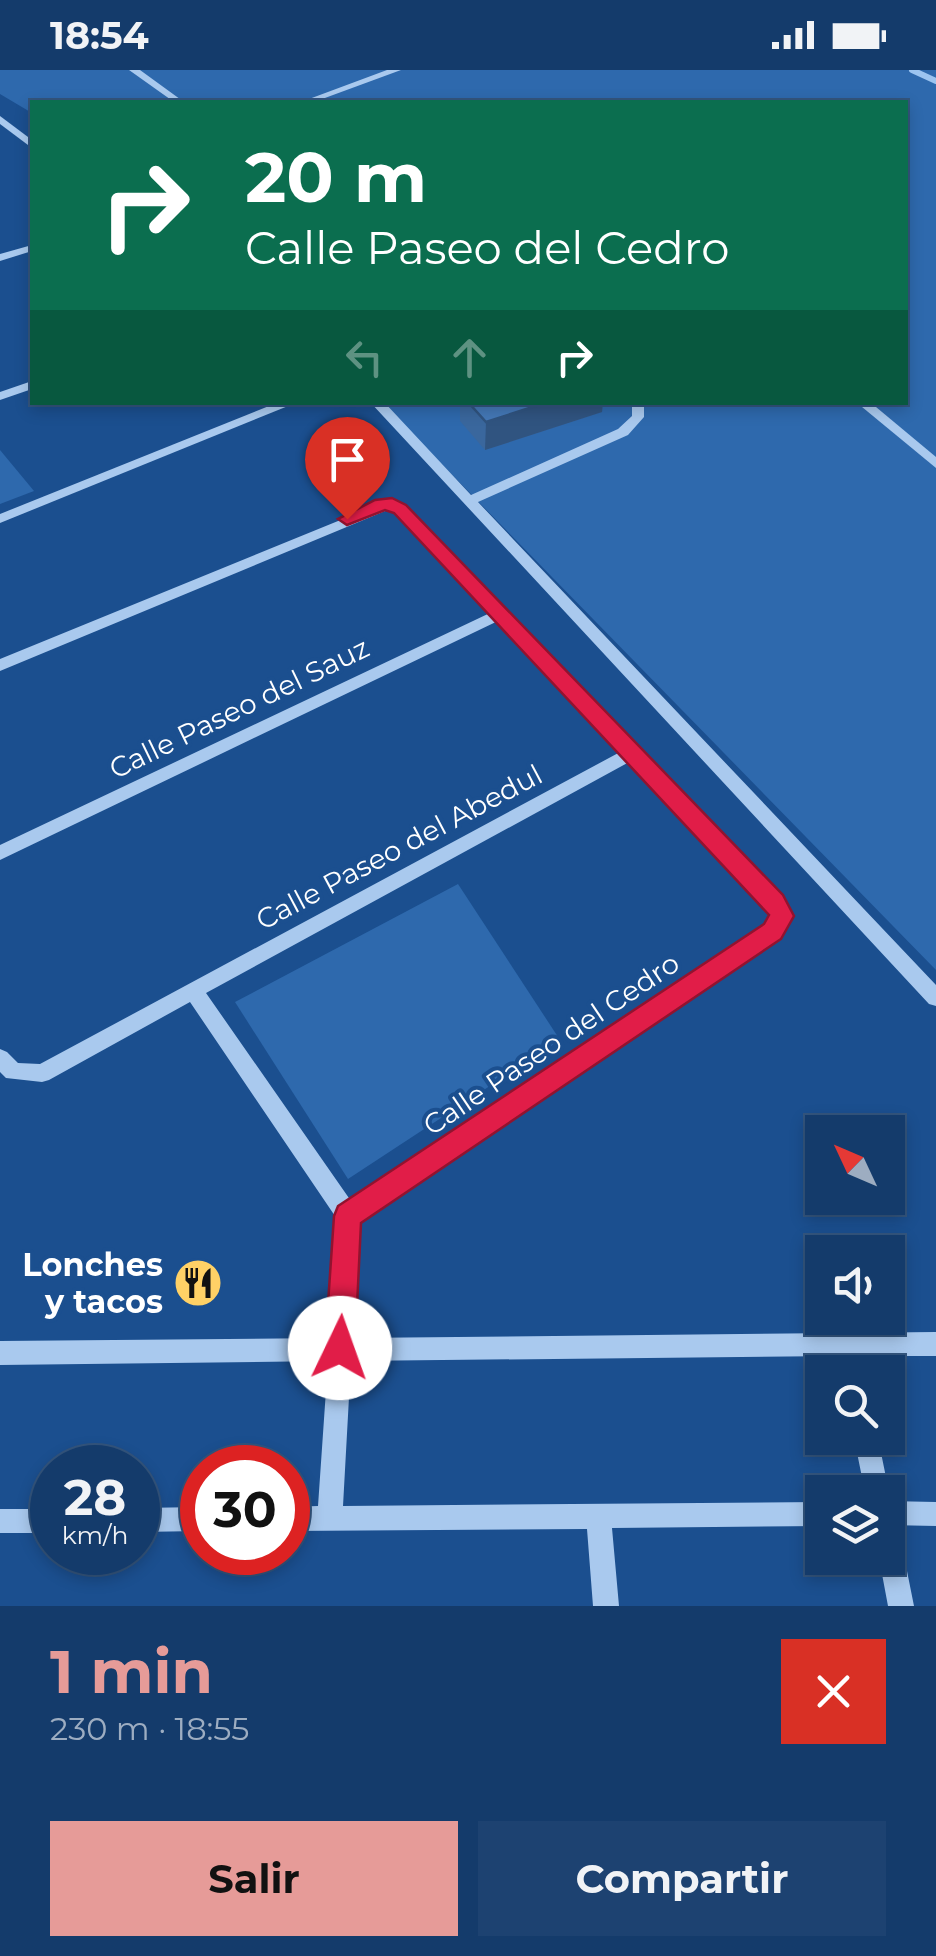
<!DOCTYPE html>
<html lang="es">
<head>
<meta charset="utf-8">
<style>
	:root { --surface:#143b6b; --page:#1d4271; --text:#f1f3f6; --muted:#9dadc1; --line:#33557e; --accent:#e69b98 }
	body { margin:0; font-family:Montserrat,sans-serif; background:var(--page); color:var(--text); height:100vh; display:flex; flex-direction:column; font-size:38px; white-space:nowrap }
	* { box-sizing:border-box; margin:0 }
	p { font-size:32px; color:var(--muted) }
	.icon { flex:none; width:55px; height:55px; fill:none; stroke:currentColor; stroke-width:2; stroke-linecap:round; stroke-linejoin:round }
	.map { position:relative; height:1536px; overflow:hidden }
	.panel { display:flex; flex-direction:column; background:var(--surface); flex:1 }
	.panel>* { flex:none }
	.hud { position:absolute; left:30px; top:30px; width:878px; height:305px; border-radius:0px; box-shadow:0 5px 15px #0003,0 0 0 2px var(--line); background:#0b6e4f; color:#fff; overflow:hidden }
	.needle { width:65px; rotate:314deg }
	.buttons { position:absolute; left:805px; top:1045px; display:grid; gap:20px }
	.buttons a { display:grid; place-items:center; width:100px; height:100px; border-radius:0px; background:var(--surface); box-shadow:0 5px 15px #0003,0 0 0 2px var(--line); font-size:50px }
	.speed { position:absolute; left:30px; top:1375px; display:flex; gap:20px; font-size:50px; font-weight:700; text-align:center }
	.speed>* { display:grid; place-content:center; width:130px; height:130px; border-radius:50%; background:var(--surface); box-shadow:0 5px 15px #0003,0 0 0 2px var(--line); line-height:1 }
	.speed small { font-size:25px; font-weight:400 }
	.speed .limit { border:15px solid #d22; background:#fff; color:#111 }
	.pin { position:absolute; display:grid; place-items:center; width:85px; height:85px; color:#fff; margin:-102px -42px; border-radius:50% 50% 50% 0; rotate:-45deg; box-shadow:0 0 10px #0007 }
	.pin .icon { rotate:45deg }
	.me { position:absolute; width:110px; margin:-55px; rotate:3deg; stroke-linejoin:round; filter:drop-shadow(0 0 8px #0008) }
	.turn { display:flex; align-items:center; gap:35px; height:210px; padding:0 50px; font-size:45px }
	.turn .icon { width:130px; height:130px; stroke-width:2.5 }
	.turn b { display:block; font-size:70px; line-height:85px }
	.lanes { display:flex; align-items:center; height:95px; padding:0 50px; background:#0003; justify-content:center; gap:50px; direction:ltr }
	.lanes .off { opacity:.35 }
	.round { display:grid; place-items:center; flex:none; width:105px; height:105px; border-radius:0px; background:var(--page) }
	.summary { display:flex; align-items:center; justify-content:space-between; height:170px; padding:0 50px }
	h1 { font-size:60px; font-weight:700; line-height:75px; color:var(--accent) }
	.cta { display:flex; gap:20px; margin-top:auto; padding:20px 50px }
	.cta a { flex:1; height:115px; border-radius:0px; background:var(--accent); color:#111; font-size:40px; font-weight:700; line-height:115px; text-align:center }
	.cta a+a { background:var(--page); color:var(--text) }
	.status { display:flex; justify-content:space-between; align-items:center; height:70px; padding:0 50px; background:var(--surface); direction:ltr }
	.status svg { height:28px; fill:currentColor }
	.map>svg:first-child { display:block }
	.green { fill:#2e69ad }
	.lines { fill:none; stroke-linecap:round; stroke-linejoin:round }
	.stream { stroke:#9cc4f0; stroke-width:6 }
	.minor { fill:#a9c9ee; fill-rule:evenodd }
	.wall { fill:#3a679d }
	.shaded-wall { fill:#305480 }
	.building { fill:#4478b7; stroke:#305480; stroke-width:2.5 }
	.route { fill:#e11d48; stroke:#92132f; stroke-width:2.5 }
	.labels { text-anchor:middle; stroke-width:8; stroke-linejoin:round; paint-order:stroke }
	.street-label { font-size:28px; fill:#fff; stroke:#1b4f8f }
	.near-poi-label { font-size:32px; font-weight:bold; fill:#fff; stroke:#1b4f8f; text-anchor:end }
</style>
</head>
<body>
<div class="status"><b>18:54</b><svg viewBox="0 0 49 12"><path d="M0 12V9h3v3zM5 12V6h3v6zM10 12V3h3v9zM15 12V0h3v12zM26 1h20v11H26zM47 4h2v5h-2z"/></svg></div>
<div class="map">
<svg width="936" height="1536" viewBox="0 0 936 1536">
	<rect width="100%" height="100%" fill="#1b4f8f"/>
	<g class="green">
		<path d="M0 0H936V900L382 333 905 332V32H32V43L0 24Z"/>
		<path d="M0 380 34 421 0 434Z"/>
		<path d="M458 814 560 970 348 1109 235 932Z"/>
	</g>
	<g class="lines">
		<path class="stream" d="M912 0 936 11"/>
		<g class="minor">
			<path d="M129 0H140L184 32H174Z"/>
			<path d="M387 0H401L314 32H301Z"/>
			<path d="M0 46 32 70V78L0 54Z"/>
			<path d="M32 175V181L0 191V184Z"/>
			<path d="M32 311V319L0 330V322Z"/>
			<path d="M279 332H298L0 453V444Z"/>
			<path d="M370 332H384L471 425 618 359 632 346V332H644V347L628 365 478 432 936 915V936L929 934Z"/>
			<path d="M856 332H870L936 387V398Z"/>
			<path d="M392 429 397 430 507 539 780 827 791 846 779 867 359 1152 352 1268 936 1262V1286H860L863 1302H841L837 1286 351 1291 343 1436 822 1432V1456L612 1458 619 1536H593L587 1459 288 1461V1437L318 1436 328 1291 0 1295V1271L329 1268 337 1149 190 932 49 1010 42 1012 6 1008 0 1002V979L7 982 18 993 40 994 622 681 500 550 0 790V775L492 542 390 439 0 601V589ZM631 691 772 846 765 855 351 1131 206 923Z"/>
			<path d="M854 1368H878L889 1422 888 1426V1422H865Z"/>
			<path d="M888 1431 936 1432V1456L888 1455Z"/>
			<path d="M202 1437V1461L138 1462V1438Z"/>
			<rect x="0" y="1439" width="52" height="24"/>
			<path d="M888 1458 897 1462 901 1471 914 1536H888L879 1488H888Z"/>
		</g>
	</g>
	<path class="wall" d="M460 332H603L602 342 485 380 460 351Z"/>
	<path class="shaded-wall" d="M548 332H603L602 342 485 380 486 352Z"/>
	<path class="building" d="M468 332H548L486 352Z"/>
	<path class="route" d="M392 428 406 435 783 825 794 846 781 869 361 1153 355 1278 351 1289 340 1293 330 1289 325 1278 334 1146 338 1136 764 854 769 845 394 443 385 440 347 455 338 449 375 430Z"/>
	<defs>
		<g id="restaurant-disc" transform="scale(2.5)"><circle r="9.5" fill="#ffd166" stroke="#1b4f8f"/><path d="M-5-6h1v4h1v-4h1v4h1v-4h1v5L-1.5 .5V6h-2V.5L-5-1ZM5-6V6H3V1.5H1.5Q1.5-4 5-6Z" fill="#111"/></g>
	</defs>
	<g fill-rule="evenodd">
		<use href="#restaurant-disc" x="198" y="1213"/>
	</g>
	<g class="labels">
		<g class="street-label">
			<text transform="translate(239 638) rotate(-26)" y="10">Calle Paseo del Sauz</text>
			<text transform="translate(399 777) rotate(-28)" y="10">Calle Paseo del Abedul</text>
			<text transform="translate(551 974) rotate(-34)" y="10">Calle Paseo del Cedro</text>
		</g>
		<g class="near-poi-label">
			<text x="163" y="1206">Lonches<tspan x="163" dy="37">y tacos</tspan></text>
		</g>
	</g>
</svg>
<div class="buttons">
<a><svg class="needle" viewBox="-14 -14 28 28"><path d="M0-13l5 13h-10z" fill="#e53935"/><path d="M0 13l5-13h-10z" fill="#9dadc1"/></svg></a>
<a><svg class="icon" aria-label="sound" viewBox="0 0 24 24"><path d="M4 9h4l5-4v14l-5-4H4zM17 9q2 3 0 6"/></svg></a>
<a><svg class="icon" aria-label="search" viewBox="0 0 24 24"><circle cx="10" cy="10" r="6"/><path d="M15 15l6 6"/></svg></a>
<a><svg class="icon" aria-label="layers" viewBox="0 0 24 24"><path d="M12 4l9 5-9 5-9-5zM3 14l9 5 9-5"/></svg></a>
</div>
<div class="speed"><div>28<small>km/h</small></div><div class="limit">30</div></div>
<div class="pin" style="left:347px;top:449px;background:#d93025"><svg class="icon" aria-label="arrive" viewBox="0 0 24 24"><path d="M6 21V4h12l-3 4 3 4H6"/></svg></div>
<svg class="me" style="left:340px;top:1278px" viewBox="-20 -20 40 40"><circle r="19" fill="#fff"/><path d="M0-13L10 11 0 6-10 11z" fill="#e11d48"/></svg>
<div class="hud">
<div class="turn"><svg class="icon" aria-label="right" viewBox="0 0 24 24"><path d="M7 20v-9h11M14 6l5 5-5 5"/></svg><div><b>20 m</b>Calle Paseo del Cedro</div></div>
<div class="lanes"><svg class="icon off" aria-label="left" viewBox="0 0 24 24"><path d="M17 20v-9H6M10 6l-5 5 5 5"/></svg><svg class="icon off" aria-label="ahead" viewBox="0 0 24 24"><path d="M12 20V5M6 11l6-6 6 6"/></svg><svg class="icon" aria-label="right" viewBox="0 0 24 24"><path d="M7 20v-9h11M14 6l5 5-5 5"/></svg></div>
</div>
</div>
<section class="panel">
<div class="summary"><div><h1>1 min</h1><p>230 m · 18:55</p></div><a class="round" style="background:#d93025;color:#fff"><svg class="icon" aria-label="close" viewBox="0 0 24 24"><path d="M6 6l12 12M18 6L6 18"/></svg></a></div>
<div class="cta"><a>Salir</a><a>Compartir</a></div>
</section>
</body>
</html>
